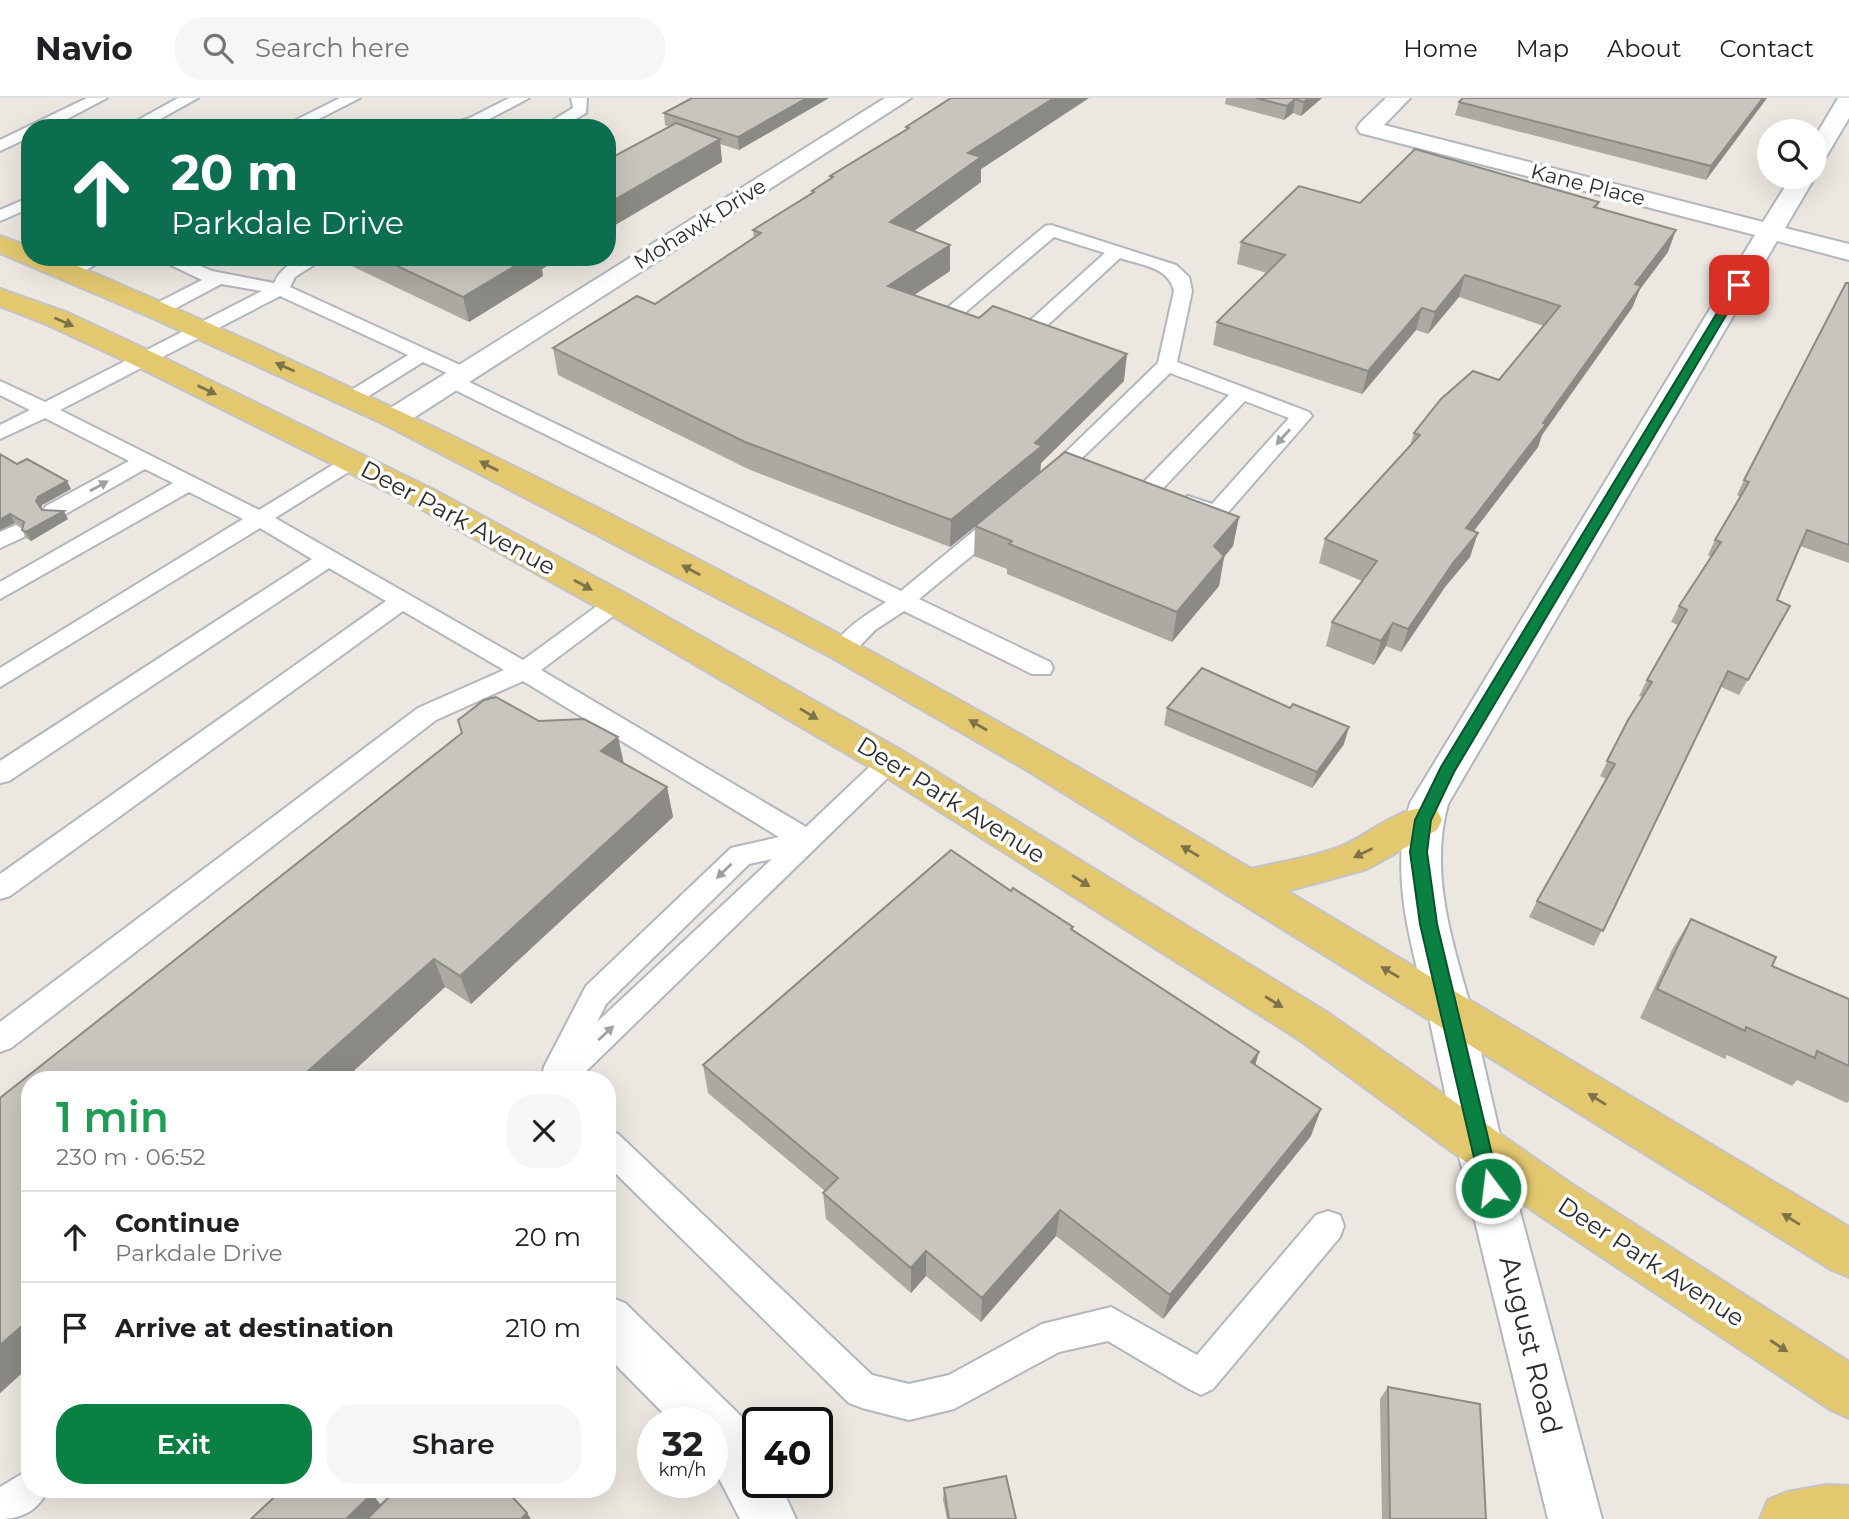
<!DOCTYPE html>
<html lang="en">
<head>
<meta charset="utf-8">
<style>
	:root { --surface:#fff; --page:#f6f6f6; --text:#202124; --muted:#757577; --line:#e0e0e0; --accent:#0b8043 }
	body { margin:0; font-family:Montserrat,sans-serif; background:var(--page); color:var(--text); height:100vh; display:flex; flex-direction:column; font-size:26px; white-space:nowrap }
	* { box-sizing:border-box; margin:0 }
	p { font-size:23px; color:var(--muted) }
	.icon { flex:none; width:38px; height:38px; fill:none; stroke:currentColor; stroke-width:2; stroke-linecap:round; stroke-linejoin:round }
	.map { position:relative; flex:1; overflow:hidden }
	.drawer { position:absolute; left:21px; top:973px; width:595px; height:427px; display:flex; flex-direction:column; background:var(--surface); border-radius:28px; box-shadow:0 7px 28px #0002 }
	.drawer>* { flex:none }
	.guide { position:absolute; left:21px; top:21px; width:595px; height:147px; border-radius:28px; box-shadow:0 7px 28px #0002; background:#0b6e4f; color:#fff; overflow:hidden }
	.buttons { position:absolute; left:1757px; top:21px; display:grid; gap:14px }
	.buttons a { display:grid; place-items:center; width:70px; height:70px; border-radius:50%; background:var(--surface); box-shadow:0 7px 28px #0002; font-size:35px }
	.speed { position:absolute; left:637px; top:1309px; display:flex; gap:14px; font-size:35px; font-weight:700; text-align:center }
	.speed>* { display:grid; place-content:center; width:91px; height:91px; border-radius:50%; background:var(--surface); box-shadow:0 7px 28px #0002; line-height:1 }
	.speed small { font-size:18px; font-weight:400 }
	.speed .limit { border:4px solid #111; border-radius:10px; background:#fff; color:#111 }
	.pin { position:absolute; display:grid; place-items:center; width:60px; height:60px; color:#fff; margin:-30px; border-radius:14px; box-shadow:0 4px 10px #0006 }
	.me { position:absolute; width:77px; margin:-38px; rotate:345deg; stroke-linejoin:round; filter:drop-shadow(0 0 5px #0008) }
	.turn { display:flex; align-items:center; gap:24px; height:147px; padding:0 35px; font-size:32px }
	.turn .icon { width:91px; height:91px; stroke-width:2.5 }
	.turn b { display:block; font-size:49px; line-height:60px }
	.round { display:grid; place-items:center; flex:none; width:74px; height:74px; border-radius:28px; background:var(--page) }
	.headline { display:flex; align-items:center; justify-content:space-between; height:119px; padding:0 35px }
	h1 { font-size:42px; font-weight:600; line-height:52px; color:#1e9e55 }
	.cta { display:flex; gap:14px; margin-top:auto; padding:14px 35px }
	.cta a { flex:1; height:80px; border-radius:28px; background:var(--accent); color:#fff; font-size:28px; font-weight:600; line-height:80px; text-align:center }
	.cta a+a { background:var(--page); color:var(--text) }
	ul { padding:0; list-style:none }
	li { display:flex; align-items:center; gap:21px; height:91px; padding:0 35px; border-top:2px solid var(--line) }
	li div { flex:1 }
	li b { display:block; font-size:26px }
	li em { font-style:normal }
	header { display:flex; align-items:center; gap:42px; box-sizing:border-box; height:98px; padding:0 35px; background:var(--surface); border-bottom:2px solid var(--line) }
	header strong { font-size:33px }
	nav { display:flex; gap:38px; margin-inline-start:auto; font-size:24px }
	.search { width:490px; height:63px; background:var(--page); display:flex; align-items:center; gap:18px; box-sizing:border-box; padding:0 24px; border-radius:28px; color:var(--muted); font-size:26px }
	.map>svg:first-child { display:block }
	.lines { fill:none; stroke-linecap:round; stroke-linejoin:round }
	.lane-casing { stroke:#b4b6be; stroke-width:4 }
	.street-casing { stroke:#b4b6be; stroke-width:4 }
	.secondary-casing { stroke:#b4b6be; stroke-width:4 }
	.primary-casing { stroke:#c4c4c4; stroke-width:4 }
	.lane { fill:#fff; fill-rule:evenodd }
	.street { fill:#fff; fill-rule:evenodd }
	.secondary { fill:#fff; fill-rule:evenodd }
	.primary { fill:#e3c86f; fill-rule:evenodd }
	.wall { fill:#aca9a3 }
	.shaded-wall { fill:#8c8a85 }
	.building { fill:#c8c5be; stroke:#8c8a85; stroke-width:2 }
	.oneway { fill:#7e724a }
	.oneway2 { fill:#a0a0a0 }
	.route { fill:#0b8043; stroke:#07532c; stroke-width:2 }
	.labels { text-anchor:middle; stroke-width:7; stroke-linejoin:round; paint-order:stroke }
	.far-street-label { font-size:21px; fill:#2c2c2c; stroke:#fff }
	.street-label { font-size:24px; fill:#2c2c2c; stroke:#fff }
	.near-street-label { font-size:28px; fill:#2c2c2c; stroke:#fff }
</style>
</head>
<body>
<header>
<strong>Navio</strong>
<div class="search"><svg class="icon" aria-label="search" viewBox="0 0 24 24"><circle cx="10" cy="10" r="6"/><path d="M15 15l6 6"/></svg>Search here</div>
<nav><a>Home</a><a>Map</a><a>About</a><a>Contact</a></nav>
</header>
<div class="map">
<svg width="1849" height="1421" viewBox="0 0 1849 1421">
	<rect width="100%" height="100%" fill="#ece7e0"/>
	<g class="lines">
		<g class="lane-casing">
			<g id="lane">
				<path d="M87 0H107L50 30H30V39L0 53V42Z"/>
				<path d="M178 0H198L144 30H124Z"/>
				<path d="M340 0H360L301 30H280Z"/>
				<path d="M509 0H529L480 26 438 30 470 20Z"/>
				<path d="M571 0H587L586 15 560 30H540L573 10Z"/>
				<path d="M30 99V110L0 123V112Z"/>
				<path d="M1051 127 1176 167 1189 179 1192 193 1177 264 1309 314 1312 318 1224 419C1211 422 1185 415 1177 405L1188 398 1212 406 1289 320 1245 303 1153 401H1137L1134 396 1137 391 1229 297 1170 275 1056 385 1049 387 1038 381 1158 265 1174 193C1169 169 1141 167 1120 160L1038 236H1024L1022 232 1024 228 1105 155 1054 139 961 218H947L945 214 947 210 1045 128Z"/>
				<path d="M85 159H108L76 178H64L61 174Z"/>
				<path d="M154 159H179L212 173 274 185C284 163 304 159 326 159L295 179 290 189 471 272 474 276 465 282 901 493 993 417H1009L1012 422 1009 427 919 501 1050 564 1053 570 1050 576H1032L904 513 875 532 851 557H835L831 551C844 530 866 517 886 504L445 287 442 283 451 277 423 264 359 304H345L342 300 345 296 408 257 280 198 60 312 259 412 344 360H358L361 364 358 368 275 420 523 562 608 500H624L628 505 624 510 541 572 806 729 882 657 891 655 900 657 904 664 577 982H541L544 969 586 888 731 750 779 739 523 583 436 622 11 950 0 954V924L418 610 504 572 403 513 10 798 0 801V776L386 503 329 470 9 683 0 685V663L312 461 260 430 0 589V570L243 421 189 394 0 501V484L173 385 145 371 62 418H46L43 413 46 408 129 363 45 320 0 341V327L30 312 0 297V283L45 304 262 193 221 186 165 216H151L149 212 151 208 202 182ZM772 761 597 924 606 906 749 766Z"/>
				<path d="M16 427 27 434 24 439 0 450V434Z"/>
				<path d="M607 1032 618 1036 872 1277 909 1286 949 1277 1042 1226 1111 1209 1197 1257 1316 1117 1328 1113 1340 1117 1344 1128 1340 1139 1213 1291 1201 1297 1189 1291 1108 1243 1059 1254 954 1311 909 1322 862 1310 849 1305 607 1067Z"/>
				<path d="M30 1371V1391H48C39 1412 22 1421 0 1421V1389Z"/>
			</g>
		</g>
		<g class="street-casing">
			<g id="street">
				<path d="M885 0H911L404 326 394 329 384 326 379 320 384 314Z"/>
				<path d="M1386 0H1410L1384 27 1763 124 1791 79H1815L1785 130 1849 146V162L1777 143 1448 706C1429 776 1452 842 1471 910L1464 923 1449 928 1434 923 1427 910C1410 841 1389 775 1410 705L1755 137 1360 35 1357 30 1360 25Z"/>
				<path d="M1838 0H1849V20L1823 64 1815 66V39Z"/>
				<path d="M607 1198 625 1205 748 1325 758 1344V1384H779L796 1421H740L712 1367V1325H673L607 1258Z"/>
			</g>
		</g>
		<g class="secondary-casing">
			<path id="secondary" d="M1449 892 1464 897 1471 910 1502 1046 1602 1421H1548L1456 1046 1427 910 1434 897Z"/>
		</g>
		<g class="primary-casing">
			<g id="primary">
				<path d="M0 138 30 149V159H56C469 333 867 541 1251 771 1281 764 1314 759 1342 748 1372 736 1404 702 1437 712L1442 722 1437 732 1367 771 1287 793 1849 1129V1179L1832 1172 1025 671 831 559 384 326 148 218 0 155Z"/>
				<path d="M0 191 68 215 156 256 436 393 628 497 904 654 1328 915 1570 1085 1849 1264V1320L1831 1312 1536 1115 1298 941 878 674 604 513 414 407 136 268 48 227 0 208Z"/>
				<path d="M1827 1387 1849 1388V1421H1760L1768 1402 1787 1394Z"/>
			</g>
		</g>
		<use href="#lane" class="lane"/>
		<use href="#street" class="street"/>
		<use href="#secondary" class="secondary"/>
		<use href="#primary" class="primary"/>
	</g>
	<g class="wall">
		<path d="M829 0 739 52 720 46 722 64 669 29 665 27 664 15Z"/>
		<path d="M951 0H1089L981 71V84L914 133 950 147V173L914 197 1124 283 1041 365 1040 375 1239 419 1233 448 1224 459 1219 488 1172 544 1007 476V471L974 458 975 429 950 449 748 371 558 277 553 250 655 206 754 140 753 132 812 95V93L830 81V78L906 32V29Z"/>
		<path d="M1226 0H1322L1301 18 1293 15 1284 22 1225 6Z"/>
		<path d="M1463 0H1767L1706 82 1455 17 1459 4Z"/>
		<path d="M1599 104 1597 110 1668 154 1640 191 1632 210 1542 337 1538 349 1473 433 1470 459 1445 489 1401 554 1386 548 1374 567 1326 548 1332 524 1362 483 1319 465 1325 441 1410 348 1414 335 1499 282 1544 228 1459 199 1428 236 1416 232 1362 296 1213 247 1217 224 1267 175 1237 166 1241 144 1360 105Z"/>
		<path d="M337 159H561L542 171 543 178 469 224 337 161Z"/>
		<path d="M1849 185V465L1800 448 1777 502 1790 508 1739 597 1721 589 1594 848 1529 819 1537 803 1606 681 1600 678 1628 622 1643 599 1639 598 1647 582 1678 527 1671 524 1679 508 1711 459 1708 457 1715 442 1740 399 1737 397 1744 382Z"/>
		<path d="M0 356 17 366 71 391 42 407 41 411 68 421 31 443 26 440 22 432 23 429 15 425 0 432Z"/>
		<path d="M1167 610 1344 646 1312 690 1164 627Z"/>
		<path d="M618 639 624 665 667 689 673 719 471 906 445 889 0 1295V1000Z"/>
		<path d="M1011 793 1072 832 1256 967 1311 1038 1163 1221 1056 1138 981 1224 926 1178 911 1195 826 1121 823 1095 825 1093 708 995 703 967Z"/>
		<path d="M1691 821 1772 868 1849 901V1003L1847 1005 1797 982 1792 988 1727 957 1725 961 1640 920 1673 850Z"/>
		<path d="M1388 1289 1486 1421H1382L1380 1301Z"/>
		<path d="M944 1390 1016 1421H947L943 1402Z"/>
	</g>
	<g class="shaded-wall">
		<path d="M807 0H829L739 52 738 39Z"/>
		<path d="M1054 0H1089L981 71V84L891 150 890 124 968 55Z"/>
		<path d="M1308 0H1322L1301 18 1304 4Z"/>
		<path d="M1763 0H1767L1706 82 1711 68Z"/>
		<path d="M1295 1 1293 15 1284 22 1287 8Z"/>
		<path d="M720 41 722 64 607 132V106Z"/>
		<path d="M1676 132 1668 154 1640 191 1632 210 1542 337 1538 349 1458 454 1466 430 1543 325 1635 186Z"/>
		<path d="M950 147V173L889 214 888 188Z"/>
		<path d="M530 159H561L542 171 543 178 469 224 463 199Z"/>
		<path d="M1465 177 1459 199 1428 236 1435 214Z"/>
		<path d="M1422 210 1416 232 1362 296 1368 273Z"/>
		<path d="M1127 256 1124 283 1041 365 1040 375 950 449 951 422 1035 345Z"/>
		<path d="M67 383 71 391 42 407 41 412 36 403 38 399Z"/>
		<path d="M64 413 68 421 31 443 26 434Z"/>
		<path d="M10 416 15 425 0 432V422Z"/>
		<path d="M1239 419 1233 448 1224 459 1219 488 1172 544 1177 514 1214 448Z"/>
		<path d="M1478 435 1470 459 1445 489 1401 554 1408 531 1453 465Z"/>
		<path d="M1393 525 1386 548 1374 567 1381 543Z"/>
		<path d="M1349 629 1344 646 1312 690 1317 674Z"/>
		<path d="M618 639 624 669 601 653Z"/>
		<path d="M667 689 673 719 471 906 460 878Z"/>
		<path d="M434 861 445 889 344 982H298Z"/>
		<path d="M1259 954 1251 982V964Z"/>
		<path d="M1321 1011 1311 1038 1163 1221 1170 1197Z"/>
		<path d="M1060 1112 1056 1138 981 1224 982 1200Z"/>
		<path d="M926 1153V1178L911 1195V1170Z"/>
		<path d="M30 1221V1268L0 1295V1247Z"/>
		<path d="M372 1396 381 1407 367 1421H346Z"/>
		<path d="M527 1415 531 1421H521Z"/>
	</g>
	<g class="building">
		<path d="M692 0H807L738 39 664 15Z"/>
		<path d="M951 0H1054L968 55 981 59 890 124 950 147 888 188 979 220 993 208 1127 256 1035 345 1042 348 951 422 745 344 553 250 637 198 655 206 761 135 753 132 814 94 812 93 833 79 830 78 909 30 906 29Z"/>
		<path d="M1256 0H1308L1304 4 1295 1 1287 8Z"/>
		<path d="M1463 0H1763L1711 68 1459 4Z"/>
		<path d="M676 25 720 41 607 106V62Z"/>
		<path d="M1415 51 1599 104 1594 109 1676 132 1635 186 1641 188 1543 325 1546 326 1466 430 1478 435 1453 465 1408 531 1393 525 1381 543 1332 524 1377 463 1325 441 1420 337 1414 335 1441 301 1473 273 1499 282 1560 208 1465 177 1435 214 1422 210 1368 273 1217 224 1285 157 1241 144 1299 88 1360 105Z"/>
		<path d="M378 159H530L463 199Z"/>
		<path d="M1846 185H1849V447L1807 432 1777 502 1790 508 1748 582 1728 573 1603 833 1537 803 1615 666 1607 663 1628 622 1652 584 1647 582 1687 512 1679 508 1721 444 1715 442 1749 384 1744 382Z"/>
		<path d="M1065 354 1239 419 1214 448 1224 458 1177 514 1009 446 1012 443 975 428Z"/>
		<path d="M0 356 17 366 27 361 67 383 38 399 36 403 42 412 64 413 26 434 22 432 24 424 10 416 0 422Z"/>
		<path d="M1202 570 1290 610 1293 606 1349 629 1317 674 1167 610Z"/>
		<path d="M496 599 539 623 584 621 618 639 601 653 667 689 460 878 434 861 298 982H30V1221L0 1247V1000L462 635 458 622 484 602Z"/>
		<path d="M951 752 1011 793 1013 790 1073 829 1071 831 1259 954 1251 964 1321 1011 1170 1197 1060 1112 982 1200 926 1153 911 1170 823 1095 838 1080 703 967Z"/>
		<path d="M1691 821 1776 859 1772 868 1849 901V968L1817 953 1815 960 1746 929 1745 933 1657 891Z"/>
		<path d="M1388 1289 1480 1306 1486 1421H1390Z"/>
		<path d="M1006 1378 1016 1421H949L944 1390Z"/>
		<path d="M283 1391H368L372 1396 346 1421H251Z"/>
		<path d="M397 1391H505L527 1415 521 1421H367Z"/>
	</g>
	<defs><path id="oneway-solid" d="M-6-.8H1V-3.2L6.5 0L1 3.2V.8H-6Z" transform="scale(1.75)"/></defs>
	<g class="oneway">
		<use href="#oneway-solid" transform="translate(64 224) rotate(24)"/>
		<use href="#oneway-solid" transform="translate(285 269) rotate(-156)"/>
		<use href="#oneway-solid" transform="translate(207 292) rotate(26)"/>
		<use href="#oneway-solid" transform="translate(489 368) rotate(-153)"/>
		<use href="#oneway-solid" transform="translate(691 472) rotate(-152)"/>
		<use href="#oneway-solid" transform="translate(583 487) rotate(29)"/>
		<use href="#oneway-solid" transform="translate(809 616) rotate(31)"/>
		<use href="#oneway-solid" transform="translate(978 627) rotate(-150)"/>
		<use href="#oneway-solid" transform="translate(1190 753) rotate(-149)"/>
		<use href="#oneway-solid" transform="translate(1363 755) rotate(154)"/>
		<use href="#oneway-solid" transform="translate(1081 783) rotate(32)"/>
		<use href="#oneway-solid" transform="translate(1390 874) rotate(-149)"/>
		<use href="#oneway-solid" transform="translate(1274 904) rotate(32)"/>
		<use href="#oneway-solid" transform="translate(1597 1001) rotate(-148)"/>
		<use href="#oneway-solid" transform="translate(1791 1121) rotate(-148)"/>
		<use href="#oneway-solid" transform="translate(1779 1248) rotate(33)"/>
	</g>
	<g class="oneway2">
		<use href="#oneway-solid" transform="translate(1283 339) rotate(132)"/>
		<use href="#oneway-solid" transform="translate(99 388) rotate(-29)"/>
		<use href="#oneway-solid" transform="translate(724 773) rotate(136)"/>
		<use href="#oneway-solid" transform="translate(606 935) rotate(-43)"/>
	</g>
	<path class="route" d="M1739 183 1744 187 1454 674 1431 722 1427 754 1437 826 1500 1090 1498 1096 1491 1099 1484 1096 1481 1090 1420 826 1410 754 1415 722 1441 669 1734 187Z"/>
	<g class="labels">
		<g class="far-street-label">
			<text transform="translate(1588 87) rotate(14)" y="7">Kane Place</text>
			<text transform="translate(700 126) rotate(-32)" y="7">Mohawk Drive</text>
		</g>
		<g class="street-label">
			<text transform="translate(458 420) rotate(28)" y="8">Deer Park Avenue</text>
			<text transform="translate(951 702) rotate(32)" y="8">Deer Park Avenue</text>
			<text transform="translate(1651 1164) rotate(33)" y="8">Deer Park Avenue</text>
		</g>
		<g class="near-street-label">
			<text transform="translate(1531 1247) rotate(76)" y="10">August Road</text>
		</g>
	</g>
</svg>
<div class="buttons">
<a><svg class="icon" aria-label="search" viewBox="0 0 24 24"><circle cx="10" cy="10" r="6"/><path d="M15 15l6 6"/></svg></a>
</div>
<div class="speed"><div>32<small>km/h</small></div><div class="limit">40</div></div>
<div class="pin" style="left:1739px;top:187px;background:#d93025"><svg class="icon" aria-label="arrive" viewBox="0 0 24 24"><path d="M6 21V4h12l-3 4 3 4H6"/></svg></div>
<svg class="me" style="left:1491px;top:1090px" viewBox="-20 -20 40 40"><circle r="17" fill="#0b8043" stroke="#fff" stroke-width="3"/><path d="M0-11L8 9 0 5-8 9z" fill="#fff"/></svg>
<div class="guide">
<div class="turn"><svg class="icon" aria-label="ahead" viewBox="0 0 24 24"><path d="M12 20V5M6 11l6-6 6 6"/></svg><div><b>20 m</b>Parkdale Drive</div></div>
</div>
<section class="drawer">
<div class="headline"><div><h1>1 min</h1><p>230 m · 06:52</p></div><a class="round"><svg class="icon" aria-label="close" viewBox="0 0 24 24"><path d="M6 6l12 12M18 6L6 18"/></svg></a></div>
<ul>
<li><svg class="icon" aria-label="ahead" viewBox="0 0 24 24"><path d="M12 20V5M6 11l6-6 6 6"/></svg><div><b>Continue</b><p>Parkdale Drive</p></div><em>20 m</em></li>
<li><svg class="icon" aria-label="arrive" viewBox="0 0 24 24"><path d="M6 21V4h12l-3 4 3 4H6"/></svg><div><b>Arrive at destination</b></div><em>210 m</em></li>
</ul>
<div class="cta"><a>Exit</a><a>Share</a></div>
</section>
</div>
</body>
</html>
